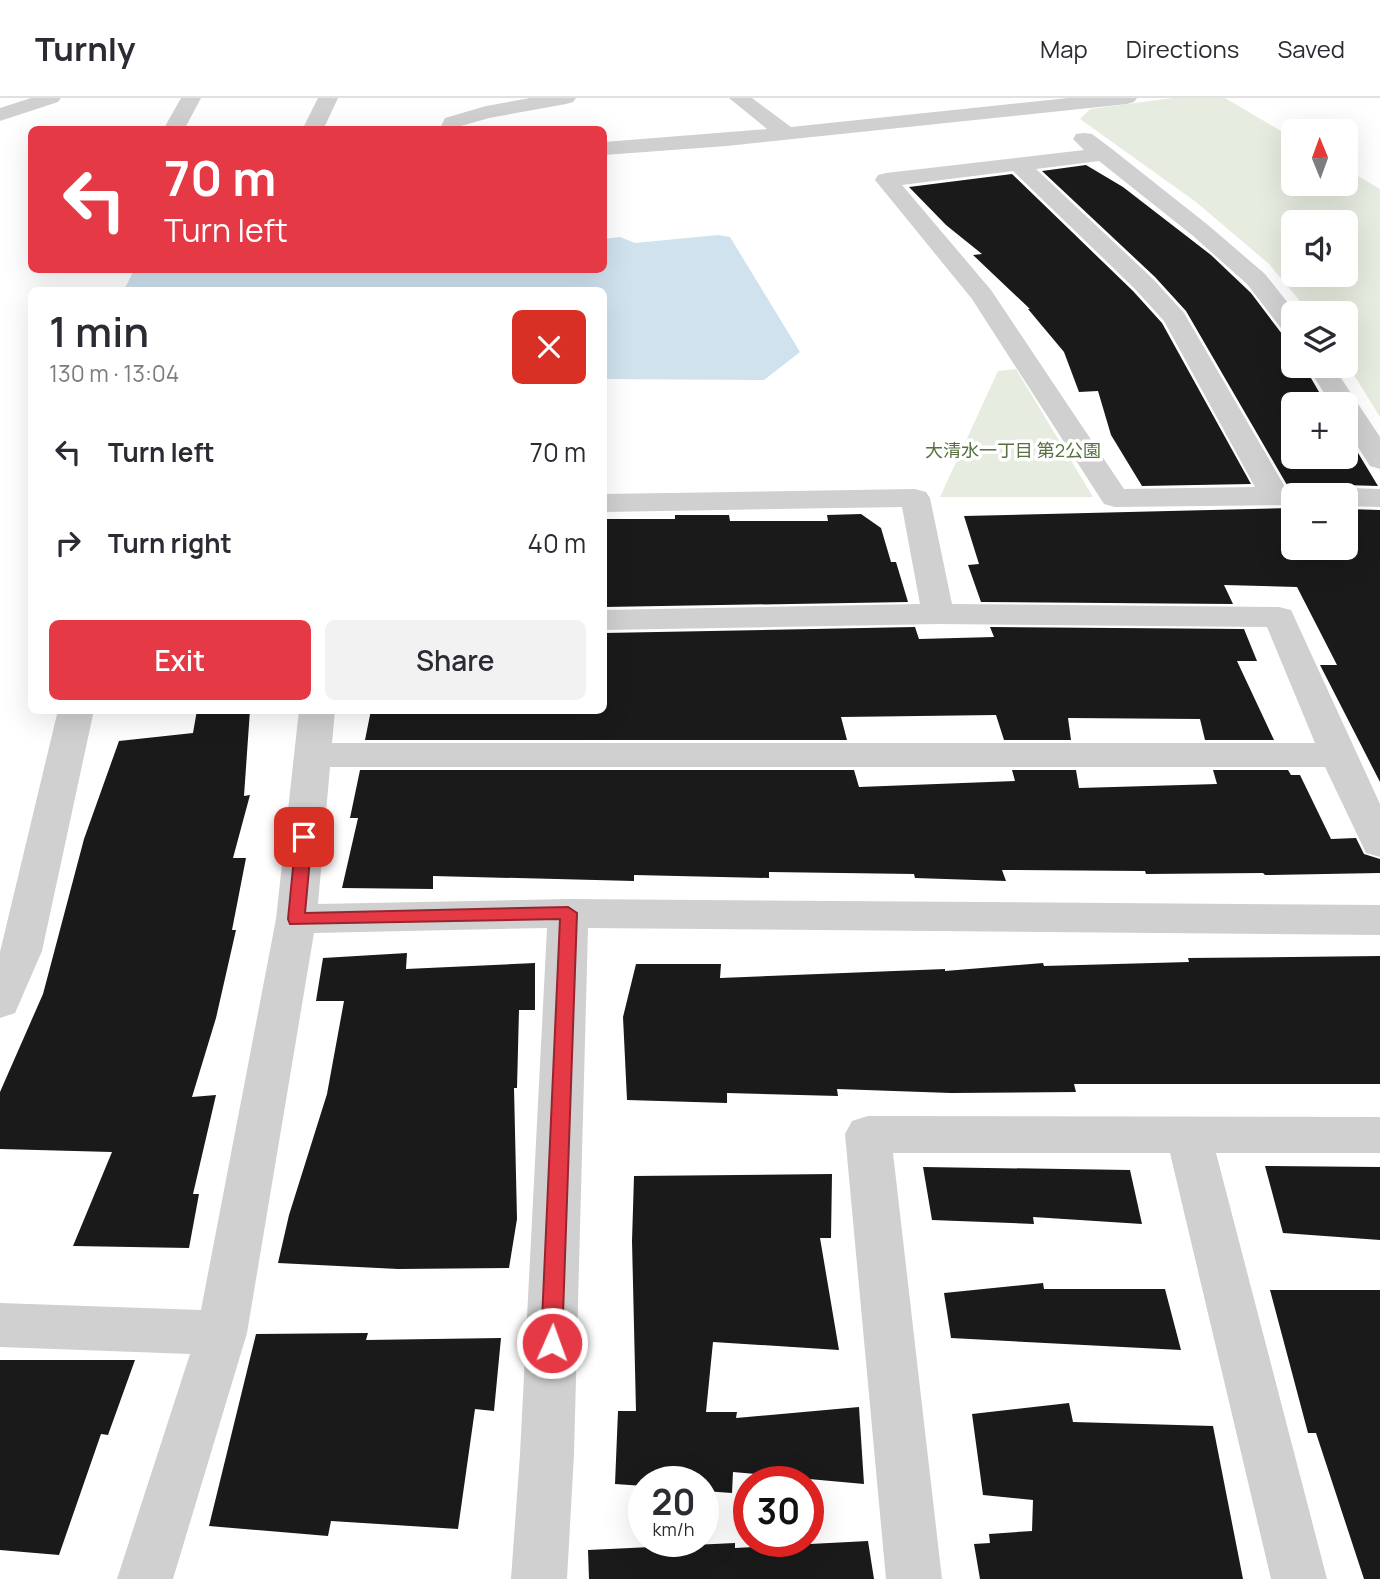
<!DOCTYPE html>
<html lang="en">
<head>
<meta charset="utf-8">
<style>
	:root { --surface:#fff; --page:#f2f2f3; --text:#2b2b33; --muted:#7c7c81; --line:#e1e1e2; --accent:#e63946 }
	body { margin:0; font-family:Manrope,"Noto Sans JP",sans-serif; background:var(--page); color:var(--text); height:100vh; display:flex; flex-direction:column; font-size:26px; white-space:nowrap }
	* { box-sizing:border-box; margin:0 }
	p { font-size:23px; color:var(--muted) }
	.icon { flex:none; width:38px; height:38px; fill:none; stroke:currentColor; stroke-width:2; stroke-linecap:round; stroke-linejoin:round }
	.map { position:relative; flex:1; overflow:hidden }
	.details { position:absolute; left:28px; top:189px; width:579px; height:427px; display:flex; flex-direction:column; background:var(--surface); border-radius:10px; box-shadow:0 7px 28px #0002 }
	.details>* { flex:none }
	.top-card { position:absolute; left:28px; top:28px; width:579px; height:147px; border-radius:10px; box-shadow:0 7px 28px #0002; background:#e63946; color:#fff; overflow:hidden }
	.needle { width:46px; rotate:359deg }
	.buttons { position:absolute; left:1281px; top:21px; display:grid; gap:14px }
	.buttons a { display:grid; place-items:center; width:77px; height:77px; border-radius:10px; background:var(--surface); box-shadow:0 7px 28px #0002; font-size:35px }
	.speed { position:absolute; left:628px; top:1368px; display:flex; gap:14px; font-size:35px; font-weight:700; text-align:center }
	.speed>* { display:grid; place-content:center; width:91px; height:91px; border-radius:50%; background:var(--surface); box-shadow:0 7px 28px #0002; line-height:1 }
	.speed small { font-size:18px; font-weight:400 }
	.speed .limit { border:10px solid #d22; background:#fff; color:#111 }
	.pin { position:absolute; display:grid; place-items:center; width:60px; height:60px; color:#fff; margin:-30px; border-radius:14px; box-shadow:0 4px 10px #0006 }
	.me { position:absolute; width:77px; margin:-38px; rotate:2deg; stroke-linejoin:round; filter:drop-shadow(0 0 5px #0008) }
	.turn { display:flex; align-items:center; gap:24px; height:147px; padding:0 21px; font-size:32px }
	.turn .icon { width:91px; height:91px; stroke-width:2.5 }
	.turn b { display:block; font-size:49px; line-height:60px }
	.round { display:grid; place-items:center; flex:none; width:74px; height:74px; border-radius:10px; background:var(--page) }
	.summary { display:flex; align-items:center; justify-content:space-between; height:119px; padding:0 21px }
	h1 { font-size:42px; font-weight:600; line-height:52px }
	.primary-button { display:flex; gap:14px; margin-top:auto; padding:14px 21px }
	.primary-button a { flex:1; height:80px; border-radius:10px; background:var(--accent); color:#fff; font-size:28px; font-weight:600; line-height:80px; text-align:center }
	.primary-button a+a { background:var(--page); color:var(--text) }
	ul { padding:0; list-style:none }
	li { display:flex; align-items:center; gap:21px; height:91px; padding:0 21px }
	li div { flex:1 }
	li b { display:block; font-size:26px }
	li em { font-style:normal }
	header { display:flex; align-items:center; gap:42px; box-sizing:border-box; height:98px; padding:0 35px; background:var(--surface); border-bottom:2px solid var(--line) }
	header strong { font-size:33px }
	nav { display:flex; gap:38px; margin-inline-start:auto; font-size:24px }
	.map>svg:first-child { display:block }
	.green { fill:#e6ecdf; fill-rule:evenodd }
	.water { fill:#cfe2ee }
	.building { fill:#1a1a1a }
	.lines { fill:none; stroke-linecap:round; stroke-linejoin:round }
	.minor { fill:#d0d0d0; fill-rule:evenodd }
	.route { fill:#e63946; stroke:#96252e; stroke-width:2 }
	.labels { text-anchor:middle; stroke-width:7; stroke-linejoin:round; paint-order:stroke }
	.far-park-label { font-size:18px; fill:#56703f; stroke:#fff }
</style>
</head>
<body>
<header>
<strong>Turnly</strong>
<nav><a>Map</a><a>Directions</a><a>Saved</a></nav>
</header>
<div class="map">
<svg width="1380" height="1481" viewBox="0 0 1380 1481">
	<rect width="100%" height="100%" fill="#fff"/>
	<g class="green">
		<path d="M1173 0H1225L1293 40V86H1346V71L1380 91V319L1346 264V215H1310L1269 166 1196 104 1080 21 1090 11ZM1293 124H1346V177H1293Z"/>
		<path d="M1016 271 1093 399H940L998 273Z"/>
	</g>
	<path class="water" d="M718 137 730 139 800 254 764 282 604 281V192H124L134 172H604V141L620 139 635 145Z"/>
	<g class="building">
		<path d="M1086 67 1123 89 1211 157 1251 195 1282 236 1290 238 1293 244V268H1304L1326 306H1293V359H1346V335L1378 388 1345 387 1334 390 1329 397H1311L1304 389 1287 387 1186 213 1155 179 1042 73Z"/>
		<path d="M1012 76 1133 193 1162 225 1251 386 1142 388 1111 337 1098 293 1079 294 1064 254 1028 211H1030L973 157 982 156 946 127 909 89Z"/>
		<path d="M1293 410V450H1346V411L1380 412V684L1320 567H1337L1297 489 1224 487 1233 506 981 504 968 467 979 466 964 418Z"/>
		<path d="M861 416 881 430 891 464H896L908 504 604 509V421H675V417H729L730 423H828L827 417Z"/>
		<path d="M915 529 919 541 994 539 990 529 1244 531 1257 563H1237L1274 642H1205L1200 621 1068 620 1071 642H1004L996 617 841 619 847 642H365L371 612H604V535Z"/>
		<path d="M197 612H250L244 698 250 697 233 760H246L232 832H236L216 920 192 999 216 997 193 1096H199L189 1150 73 1148 112 1054 0 1051V994L43 896 84 741 119 643 193 635Z"/>
		<path d="M360 672H854L859 689 1015 683 1012 672H1076L1079 690 1217 686 1213 672H1288L1291 677H1300L1331 741 1356 740 1364 756 1380 761V775L1265 777 1263 775 1146 776 1145 773 1002 772 1006 783 915 780 914 776 769 774V780L634 777V783L433 778V791L342 790 358 720H350Z"/>
		<path d="M407 855 406 871 535 865V912H519L517 990H514L517 1121 509 1170 398 1171 278 1165 289 1117 327 996 344 903H316L323 860Z"/>
		<path d="M1380 858V986H1074L1076 994 951 995 837 991 838 998 727 995V1005L627 1002 623 919 636 866H721L720 880 945 871V873L1043 865 1044 868 1189 864 1188 860Z"/>
		<path d="M1265 1068 1380 1069V1142L1283 1135Z"/>
		<path d="M923 1069 1130 1072 1142 1126 1033 1119 1034 1126 932 1122Z"/>
		<path d="M832 1076 831 1140H820L839 1252 713 1244 706 1314H737L736 1320 859 1309 864 1386 733 1374 732 1395 704 1393V1384H644V1388L615 1386 618 1313H636L632 1143 634 1078Z"/>
		<path d="M1043 1185 1044 1191H1165L1181 1252 951 1240 944 1195Z"/>
		<path d="M1270 1192H1380V1481H1364L1316 1335H1308Z"/>
		<path d="M368 1235 366 1242 501 1240 494 1313 475 1311 458 1431 331 1423 328 1438 209 1428 256 1236Z"/>
		<path d="M0 1262H135L108 1337 101 1336 59 1457 0 1452Z"/>
		<path d="M1069 1305 1073 1324 1213 1328 1243 1481H980L974 1446 990 1445 989 1436 1032 1433 1033 1402 983 1397 972 1316Z"/>
		<path d="M868 1443 874 1481H589L588 1452 735 1445V1450Z"/>
	</g>
	<g class="lines">
		<g class="minor">
			<path d="M31 0H61L58 4 0 23V10Z"/>
			<path d="M181 0H201L184 32H163Z"/>
			<path d="M318 0H338L323 32H302Z"/>
			<path d="M530 0H576L573 4 566 6 489 20 461 28 460 32H439L445 20 486 8Z"/>
			<path d="M729 0H752L791 29 1068 0H1137L1134 4 1127 6 727 48 604 57V44L767 31Z"/>
			<path d="M1084 35 1092 36 1112 51 1208 127 1265 176 1296 215H1293V236L1284 234 1247 186 1192 137 1099 63 1036 71 1153 181 1184 215 1285 389 1304 392 1308 397H1293V407L1115 409 1104 406 972 201 875 82 878 77 886 75 1084 52 1073 41 1076 36ZM1013 73 1135 191 1164 223 1255 389 1124 391 991 192 902 87Z"/>
			<path d="M1307 268H1333L1380 339V371L1370 368 1346 330V306H1331Z"/>
			<path d="M1346 390 1380 391V409L1346 408V397H1332L1335 393Z"/>
			<path d="M915 391 926 394 930 400 952 506 1279 509 1291 512 1380 706V759L1366 755 1325 669H330L318 806 568 801 1380 807V837L588 830 574 1356 567 1481H511L520 1356 547 830 314 835 247 1235 173 1481H117L190 1256 0 1249V1205L201 1212 276 821 299 612H335L332 645H1315L1267 529 938 526 604 532V512L920 506 902 409 604 414V396Z"/>
			<path d="M58 612H94L42 853 15 915 0 920V854Z"/>
			<path d="M868 1018 1380 1019V1055H1216L1327 1481H1271L1170 1055H893L942 1481H886L845 1036 852 1023Z"/>
		</g>
	</g>
	<path class="route" d="M304 734 312 739 305 815 568 809 577 815 562 1245 559 1252 552 1254 544 1252 541 1245 560 821 290 826 288 821 296 739Z"/>
	<g class="labels">
		<g class="far-park-label">
			<text x="1013" y="359">大清水一丁目 第2公園</text>
		</g>
	</g>
</svg>
<div class="buttons">
<a><svg class="needle" viewBox="-14 -14 28 28"><path d="M0-13l5 13h-10z" fill="#e53935"/><path d="M0 13l5-13h-10z" fill="#7c7c81"/></svg></a>
<a><svg class="icon" aria-label="sound" viewBox="0 0 24 24"><path d="M4 9h4l5-4v14l-5-4H4zM17 9q2 3 0 6"/></svg></a>
<a><svg class="icon" aria-label="layers" viewBox="0 0 24 24"><path d="M12 4l9 5-9 5-9-5zM3 14l9 5 9-5"/></svg></a>
<a>+</a>
<a>−</a>
</div>
<div class="speed"><div>20<small>km/h</small></div><div class="limit">30</div></div>
<div class="pin" style="left:304px;top:739px;background:#d93025"><svg class="icon" aria-label="arrive" viewBox="0 0 24 24"><path d="M6 21V4h12l-3 4 3 4H6"/></svg></div>
<svg class="me" style="left:552px;top:1245px" viewBox="-20 -20 40 40"><circle r="17" fill="#e63946" stroke="#fff" stroke-width="3"/><path d="M0-11L8 9 0 5-8 9z" fill="#fff"/></svg>
<div class="top-card">
<div class="turn"><svg class="icon" aria-label="left" viewBox="0 0 24 24"><path d="M17 20v-9H6M10 6l-5 5 5 5"/></svg><div><b>70 m</b>Turn left</div></div>
</div>
<section class="details">
<div class="summary"><div><h1>1 min</h1><p>130 m · 13:04</p></div><a class="round" style="background:#d93025;color:#fff"><svg class="icon" aria-label="close" viewBox="0 0 24 24"><path d="M6 6l12 12M18 6L6 18"/></svg></a></div>
<ul>
<li><svg class="icon" aria-label="left" viewBox="0 0 24 24"><path d="M17 20v-9H6M10 6l-5 5 5 5"/></svg><div><b>Turn left</b></div><em>70 m</em></li>
<li><svg class="icon" aria-label="right" viewBox="0 0 24 24"><path d="M7 20v-9h11M14 6l5 5-5 5"/></svg><div><b>Turn right</b></div><em>40 m</em></li>
</ul>
<div class="primary-button"><a>Exit</a><a>Share</a></div>
</section>
</div>
</body>
</html>
